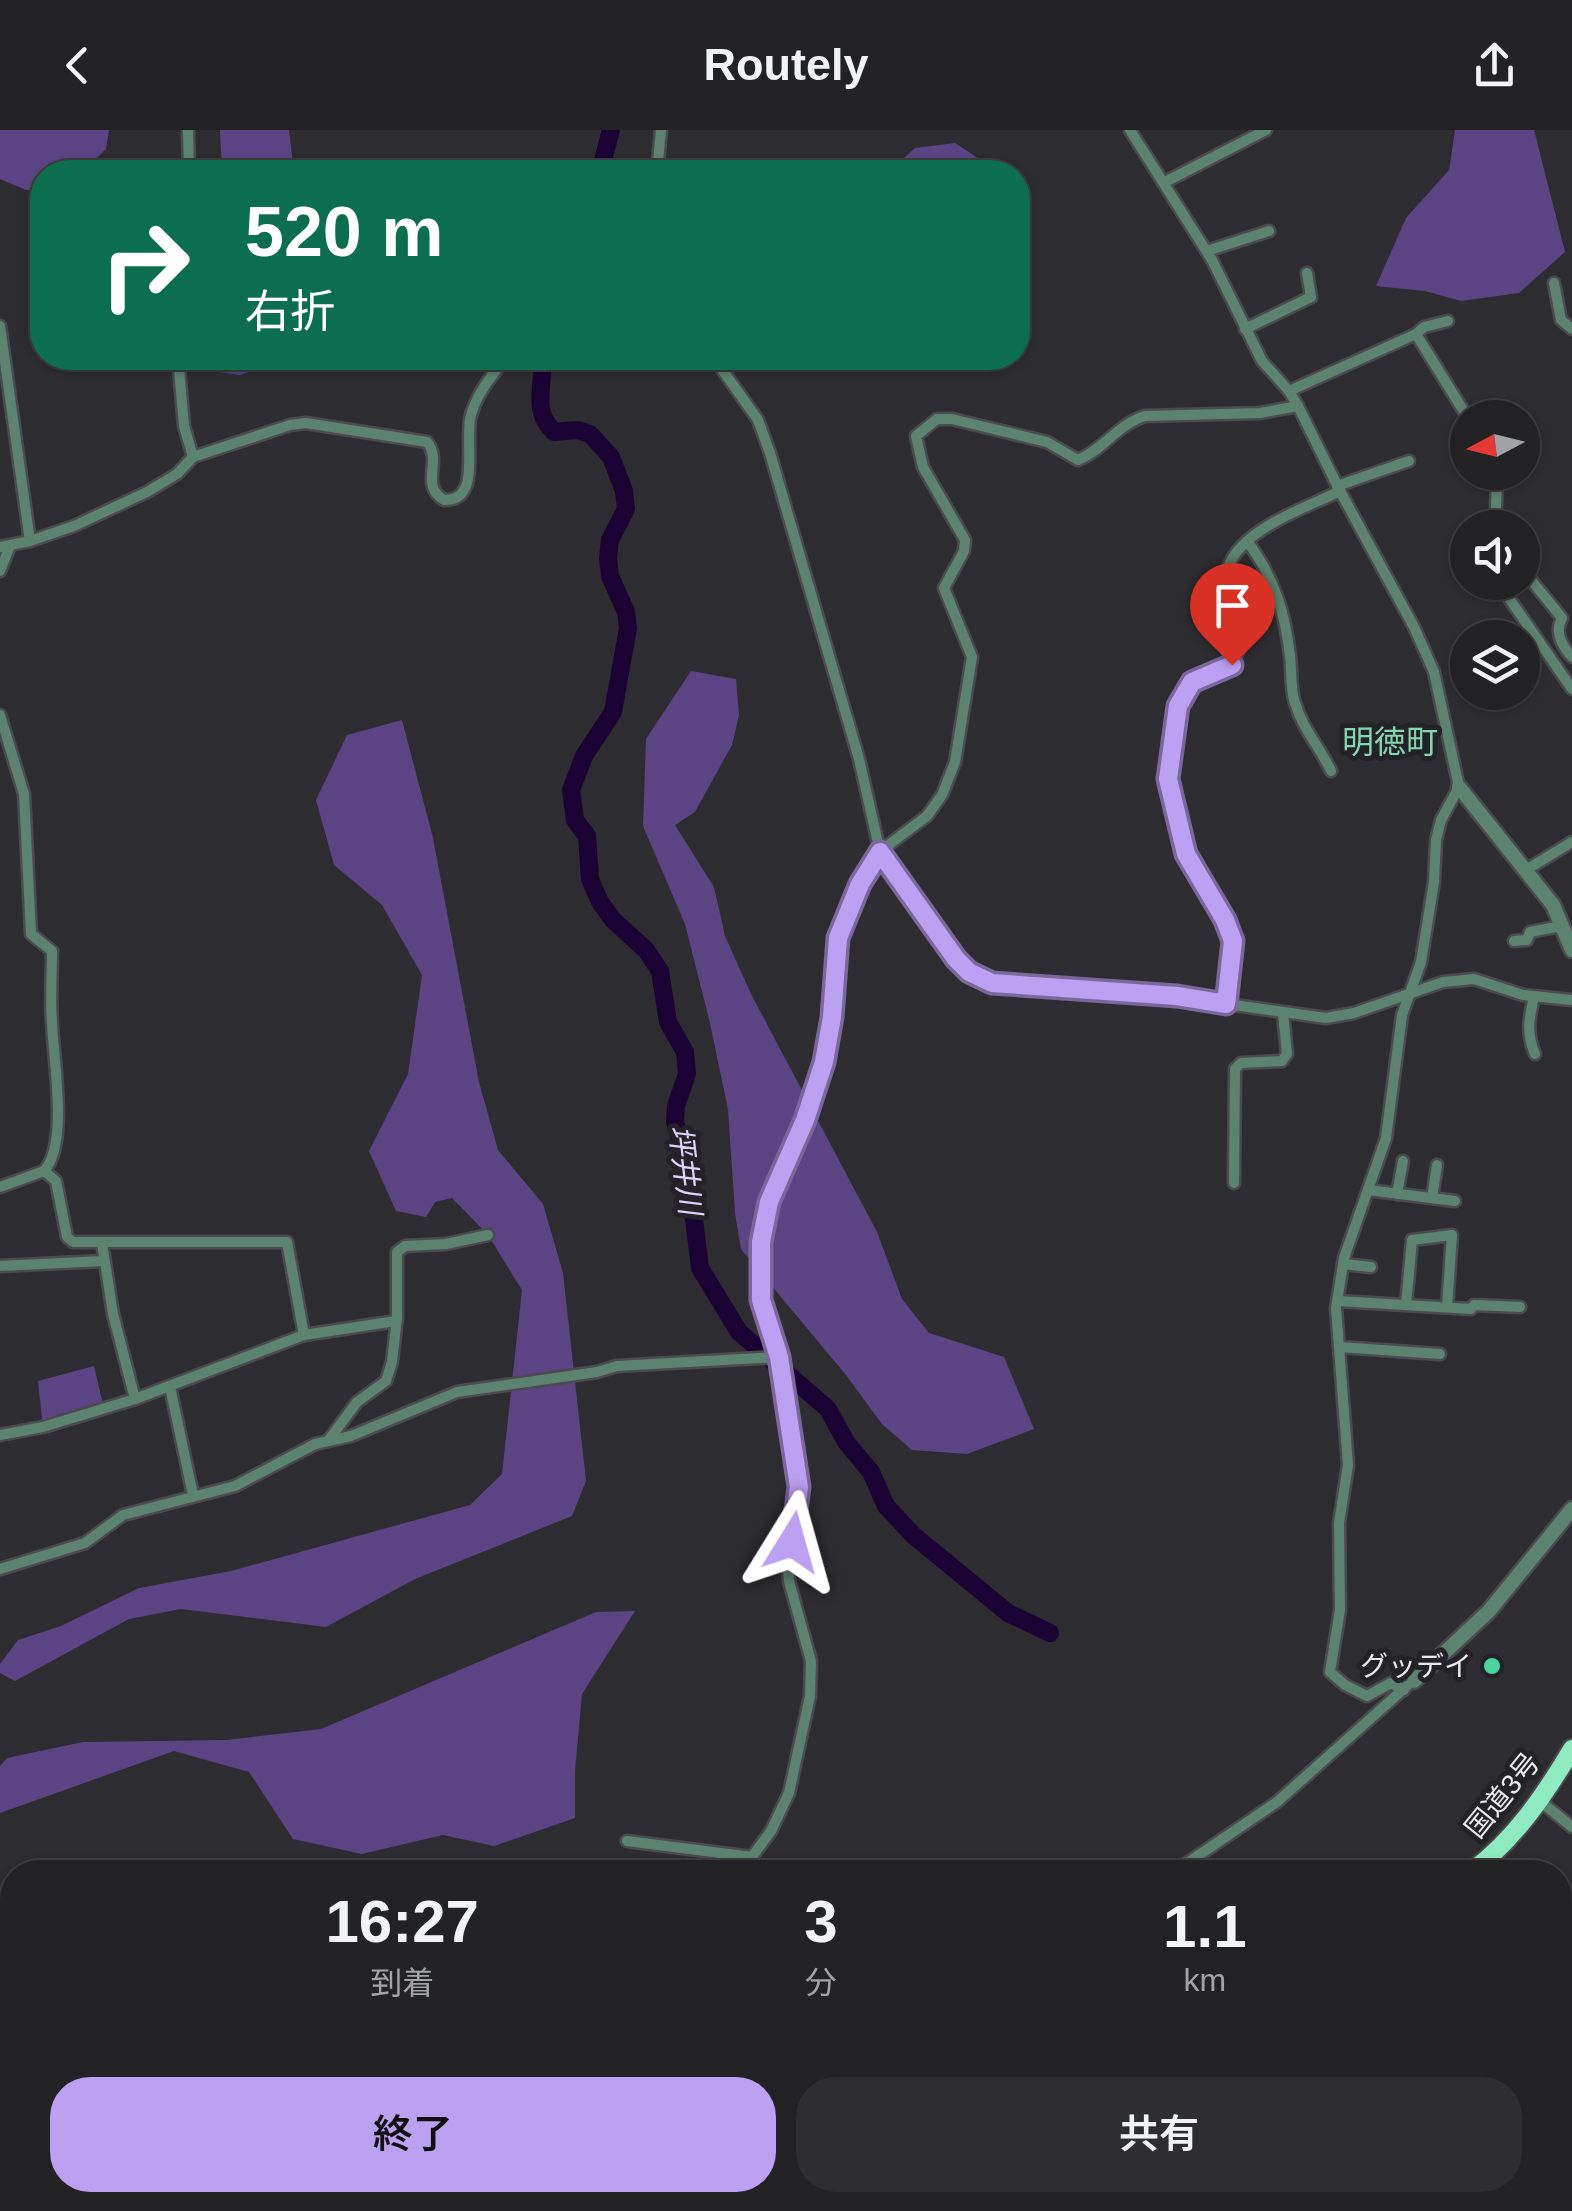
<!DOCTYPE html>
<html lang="ja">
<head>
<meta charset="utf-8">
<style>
	:root { --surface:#222124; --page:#2e2e31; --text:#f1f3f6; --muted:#a2a3a6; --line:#3f3e41; --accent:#bca0f2 }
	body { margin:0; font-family:Arial,"Noto Sans JP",sans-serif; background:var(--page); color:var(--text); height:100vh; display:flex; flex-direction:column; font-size:38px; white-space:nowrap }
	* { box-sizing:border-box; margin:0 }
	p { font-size:32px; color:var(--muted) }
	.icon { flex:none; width:55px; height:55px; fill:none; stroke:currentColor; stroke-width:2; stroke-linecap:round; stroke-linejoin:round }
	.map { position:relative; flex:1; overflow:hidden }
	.side { position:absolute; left:0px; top:1730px; width:1572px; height:352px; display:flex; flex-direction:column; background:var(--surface); border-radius:40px 40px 0 0; box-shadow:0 2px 8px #0004,0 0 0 2px var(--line) }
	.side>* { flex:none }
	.guide { position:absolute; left:30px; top:30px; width:1000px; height:210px; border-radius:40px; box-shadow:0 2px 8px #0004,0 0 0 2px var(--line); background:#0b6e4f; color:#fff; overflow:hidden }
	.needle { width:65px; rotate:263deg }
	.controls { position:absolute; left:1450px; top:270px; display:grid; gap:20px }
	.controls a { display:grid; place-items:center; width:90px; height:90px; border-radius:50%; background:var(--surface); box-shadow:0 2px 8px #0004,0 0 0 2px var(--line); font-size:50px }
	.pin { position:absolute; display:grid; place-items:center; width:85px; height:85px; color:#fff; margin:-102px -42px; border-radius:50% 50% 50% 0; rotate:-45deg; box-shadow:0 0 10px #0007 }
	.pin .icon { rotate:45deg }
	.me { position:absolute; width:110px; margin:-55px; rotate:8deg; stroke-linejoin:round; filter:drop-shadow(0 0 8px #0008) }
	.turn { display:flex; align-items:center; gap:35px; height:210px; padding:0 50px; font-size:45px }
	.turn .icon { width:130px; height:130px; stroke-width:2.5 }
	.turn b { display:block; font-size:70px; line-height:85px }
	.eta { display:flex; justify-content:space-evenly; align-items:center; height:170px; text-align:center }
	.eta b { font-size:60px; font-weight:600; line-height:70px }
	.primary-button { display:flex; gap:20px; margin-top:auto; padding:20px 50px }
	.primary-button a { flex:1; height:115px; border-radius:40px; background:var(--accent); color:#111; font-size:40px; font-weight:600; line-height:115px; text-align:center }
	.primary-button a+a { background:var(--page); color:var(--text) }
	header { display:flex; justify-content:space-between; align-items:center; height:130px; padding:0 50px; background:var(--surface); font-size:45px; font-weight:600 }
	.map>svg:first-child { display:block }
	.green { fill:#5b4483 }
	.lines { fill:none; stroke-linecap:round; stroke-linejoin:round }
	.river { stroke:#1a0235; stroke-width:18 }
	.minor-casing { stroke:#4b4a4e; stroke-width:15 }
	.tertiary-casing { stroke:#4b4a4e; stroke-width:19 }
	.secondary-casing { stroke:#4b4a4e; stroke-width:20 }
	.trunk-casing { stroke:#4b4a4e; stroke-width:22 }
	.minor { stroke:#5c8370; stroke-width:10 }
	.tertiary { stroke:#5c8370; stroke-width:14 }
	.secondary { stroke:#75b496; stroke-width:15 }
	.trunk { stroke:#8fecc0; stroke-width:18 }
	.route-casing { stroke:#7a689d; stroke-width:25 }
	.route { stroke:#bca0f2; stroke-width:18 }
	.poi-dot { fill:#49d49d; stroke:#232227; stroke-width:4 }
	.labels { text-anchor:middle; stroke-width:10; stroke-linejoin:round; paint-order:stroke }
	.poi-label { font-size:28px; fill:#eae9ec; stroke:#232227; text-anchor:end }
	.street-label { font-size:28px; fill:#eae9ec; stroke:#232227 }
	.water-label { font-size:30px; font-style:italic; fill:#dfd2fc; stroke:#232227 }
	.quarter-label { font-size:32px; fill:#84d8b1; stroke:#232227 }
</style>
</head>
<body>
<header><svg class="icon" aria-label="back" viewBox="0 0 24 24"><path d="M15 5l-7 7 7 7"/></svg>Routely<svg class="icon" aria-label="share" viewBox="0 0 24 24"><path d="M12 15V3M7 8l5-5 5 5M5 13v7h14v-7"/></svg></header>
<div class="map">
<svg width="1572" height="2081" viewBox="0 0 1572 2081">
	<rect width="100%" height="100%" fill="#2d2c30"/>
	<g class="green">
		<path d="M0 0H109L106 19 82 42H42V60H26L0 49Z"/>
		<path d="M220 0H289L294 42H222Z"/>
		<path d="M1455 0H1534L1565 122 1519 163 1461 171 1425 161 1376 156 1406 88 1449 40Z"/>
		<path d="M955 13 987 34V42H889L915 18Z"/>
		<path d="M206 228H265L261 238 240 245 205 240Z"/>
		<path d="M691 541 736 549 739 585 732 615 695 682 675 695 714 757 725 806 751 864 877 1102 902 1169 929 1203 1004 1227 1034 1299 967 1324 912 1320 882 1294 846 1245 741 1119 735 1083 728 979 709 889 685 794 643 696 646 609Z"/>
		<path d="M402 590 433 708 479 952 498 1020 543 1074 563 1143 586 1351 572 1386 415 1449 326 1497 181 1479 129 1489 15 1551 0 1543V1534L18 1510 61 1496 139 1458 231 1441 470 1375 502 1344 522 1160 488 1105 452 1068 435 1072 426 1087 396 1081 369 1021 408 944 422 845 382 775 334 735 316 670 347 605Z"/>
		<path d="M94 1236 104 1279 43 1297 38 1251Z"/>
		<path d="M635 1481 582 1564 575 1641V1688L494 1716 443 1705 362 1724 293 1709 249 1642 174 1621 0 1683V1636L7 1628 83 1612 227 1610 321 1599 596 1482Z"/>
	</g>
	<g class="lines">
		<g class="river">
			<path d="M600 42 611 0"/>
			<path d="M543 228C543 258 532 281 554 302L578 300 590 304 611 327 624 361 626 379 610 410 608 428 610 446 626 482 628 498 613 582 584 626 571 660 575 690 587 706 590 749 600 772 613 790 646 820 660 841 668 892 685 922 687 944 676 976 675 992 687 1032 700 1138 739 1202 828 1279 846 1312 871 1342 886 1376 913 1405 1008 1483 1050 1503"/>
		</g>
		<g class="minor-casing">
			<g id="minor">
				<path d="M188 0 189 42"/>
				<path d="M1130 0 1212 130 1262 231 1289 261 1298 276 1340 361 1414 497 1434 542 1459 657 1441 690 1436 710 1434 752 1421 832 1402 885 1386 1008 1344 1128 1336 1178 1348 1335 1339 1393 1340 1480 1330 1542 1345 1555 1367 1566 1391 1553 1404 1560"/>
				<path d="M657 42 661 0"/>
				<path d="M1165 52 1266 0"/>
				<path d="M1207 121 1269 101"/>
				<path d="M1554 153 1561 190 1572 199"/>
				<path d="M0 196 30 411"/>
				<path d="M1245 199 1311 167 1307 143"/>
				<path d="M1416 204 1424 197 1448 191"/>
				<path d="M178 228 184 296 193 327"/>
				<path d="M714 228 758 290 770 323 859 629 880 722 956 829 981 850 1008 856 1177 867 1326 888 1354 883 1443 852 1474 849 1523 865 1572 870"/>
				<path d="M1289 261 1416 204 1468 288"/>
				<path d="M1492 342 1497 354 1495 398"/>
				<path d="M1337 356 1409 331"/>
				<path d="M1247 411C1274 447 1285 482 1290 526 1292 541 1290 559 1295 573 1303 600 1320 617 1331 641"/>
				<path d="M0 417 30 411 74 396 147 362 177 344 193 327 290 295 306 293 427 312C443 331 419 355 444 370 452 370 460 368 464 360 473 348 467 307 470 289 475 266 491 246 506 228"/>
				<path d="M1522 439 1562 488C1554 503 1562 516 1572 527"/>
				<path d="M0 441 10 416"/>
				<path d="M1502 452 1504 461 1572 559"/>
				<path d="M0 585 24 664 31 804 52 821C52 844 50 869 52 892 53 928 69 1014 44 1041L0 1057"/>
				<path d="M1526 740 1572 712"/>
				<path d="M1514 811 1527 810 1530 802 1561 796"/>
				<path d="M1534 867C1529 888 1526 903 1535 924"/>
				<path d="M1226 874C1229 855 1235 831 1233 812 1230 789 1209 763 1197 743 1169 696 1162 631 1178 578 1190 539 1221 555 1241 517 1239 496 1228 477 1226 456 1221 405 1302 380 1340 361"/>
				<path d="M44 1041 56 1051 67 1107 73 1112H287L304 1205"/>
				<path d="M1234 1053 1235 939 1241 933 1282 931 1287 924 1283 883"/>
				<path d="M1368 1060 1455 1071"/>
				<path d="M1397 1064 1403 1031"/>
				<path d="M1432 1068 1437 1035"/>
				<path d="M102 1113 113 1184 135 1269"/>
				<path d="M1343 1134 1371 1137"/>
				<path d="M0 1136 103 1131"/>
				<path d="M1338 1171 1471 1179 1474 1175 1520 1177"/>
				<path d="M1406 1175 1412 1110 1452 1105 1447 1177"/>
				<path d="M1339 1217 1440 1224"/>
				<path d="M170 1257 193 1365"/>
				<path d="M0 1305 43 1297 135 1269 304 1205 396 1191"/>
				<path d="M328 1311 357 1272 386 1251 392 1232 397 1188V1122L405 1116 446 1114 488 1105"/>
				<path d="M0 1439 85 1413 123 1385 235 1356 315 1314 351 1306 457 1262 597 1242 617 1236 779 1227"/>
				<path d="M1540 1671 1572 1697"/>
				<path d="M627 1711 752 1727"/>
				<path d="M741 1742 771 1701 789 1663 810 1566 811 1531 789 1451 787 1433 797 1390 799 1357 779 1227 761 1170V1113L769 1072 805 990 824 932 832 887 834 827 842 794 871 734 887 716 927 686 942 665 955 632 972 527 944 458 964 421 965 410 923 337 916 306 937 289H952L1047 312 1078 330C1103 320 1118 294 1145 286L1260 283 1298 276"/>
				<path d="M1174 1742 1277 1672 1407 1556"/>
				<path d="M0 1768H12"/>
				<path d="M0 2037 12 2052"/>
				<path d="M15 2070 17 2081"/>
				<path d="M1041 2081 1050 2078 1056 2070"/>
			</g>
		</g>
		<g class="tertiary-casing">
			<g id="tertiary">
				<path d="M1459 657 1553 775 1572 820"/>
				<path d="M1414 1551 1489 1481 1572 1379"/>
				<path d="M297 2070 301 2081"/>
				<path d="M189 2081 283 2070"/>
			</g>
		</g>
		<g class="secondary-casing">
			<path id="secondary" d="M1465 2070 1470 2081"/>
		</g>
		<g class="trunk-casing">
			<g id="trunk">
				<path d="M1471 1742C1515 1709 1544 1666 1572 1619"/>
				<path d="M799 2081 828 2070"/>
			</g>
		</g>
		<use href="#minor" class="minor"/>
		<use href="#tertiary" class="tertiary"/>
		<use href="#secondary" class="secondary"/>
		<use href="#trunk" class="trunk"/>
	</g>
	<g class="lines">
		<g class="route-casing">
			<path id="route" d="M792 1412 799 1357 779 1227 761 1170V1112L769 1072 805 990 824 932 832 887 838 808 860 754 880 722 956 829 969 842 992 853 1177 866 1226 874 1233 811 1225 790 1186 724 1168 649 1178 576 1192 552 1232 535"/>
		</g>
		<use href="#route" class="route"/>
	</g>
	<circle class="poi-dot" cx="1492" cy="1536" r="10"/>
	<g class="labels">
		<g class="poi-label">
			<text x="1472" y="1546">グッデイ</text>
		</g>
		<g class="street-label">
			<text transform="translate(1502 1665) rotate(-51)" y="10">国道3号</text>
		</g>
		<g class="water-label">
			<text transform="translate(685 1040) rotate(83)" y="10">坪井川</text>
		</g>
		<g class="quarter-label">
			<text x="1390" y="623">明徳町</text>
		</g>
	</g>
</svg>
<div class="controls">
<a><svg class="needle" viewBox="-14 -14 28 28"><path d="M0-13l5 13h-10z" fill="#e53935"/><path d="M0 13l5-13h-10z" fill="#a2a3a6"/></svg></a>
<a><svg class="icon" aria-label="sound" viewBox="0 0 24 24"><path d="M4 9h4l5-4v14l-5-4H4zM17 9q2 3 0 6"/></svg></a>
<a><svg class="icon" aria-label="layers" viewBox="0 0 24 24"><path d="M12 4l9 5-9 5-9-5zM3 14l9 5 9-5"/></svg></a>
</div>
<div class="pin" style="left:1232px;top:535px;background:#d93025"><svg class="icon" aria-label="arrive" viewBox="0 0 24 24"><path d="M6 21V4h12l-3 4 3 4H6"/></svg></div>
<svg class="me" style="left:792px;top:1412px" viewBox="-20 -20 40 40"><path d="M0-17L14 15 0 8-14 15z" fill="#bca0f2" stroke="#fff" stroke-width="4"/></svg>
<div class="guide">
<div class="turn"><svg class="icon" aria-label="right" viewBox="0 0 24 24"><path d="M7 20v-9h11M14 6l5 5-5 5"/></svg><div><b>520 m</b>右折</div></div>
</div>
<section class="side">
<div class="eta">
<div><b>16:27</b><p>到着</p></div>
<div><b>3</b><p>分</p></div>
<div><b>1.1</b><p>km</p></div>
</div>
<div class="primary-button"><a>終了</a><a>共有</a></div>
</section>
</div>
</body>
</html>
